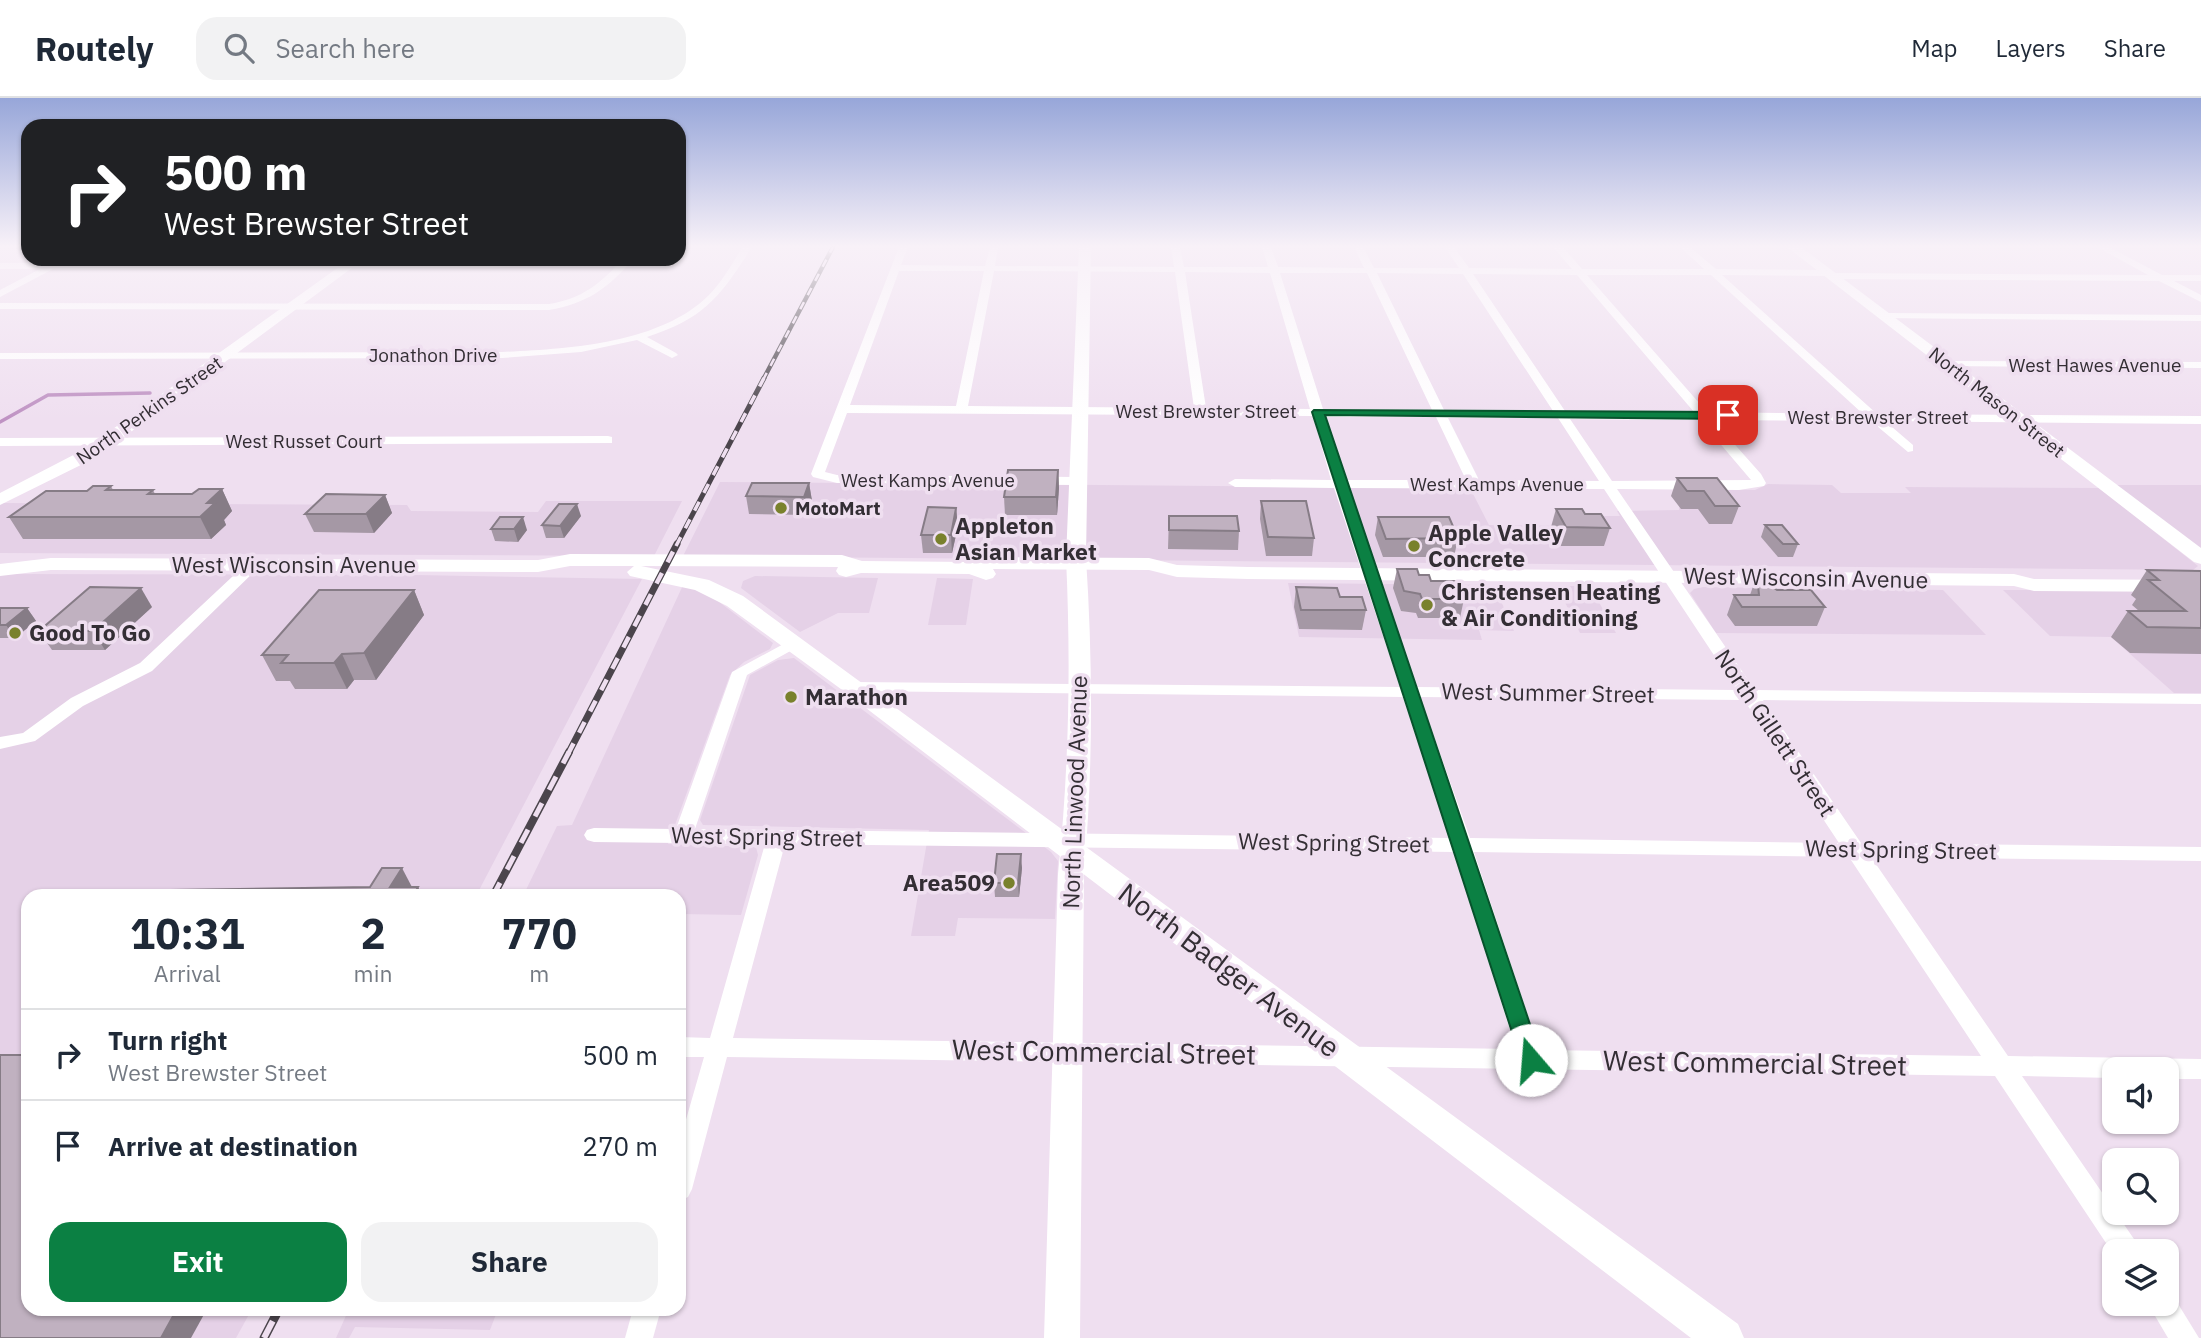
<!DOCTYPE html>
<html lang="en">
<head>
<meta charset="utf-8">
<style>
	:root { --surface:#fff; --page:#f2f2f3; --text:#1f2937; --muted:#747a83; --line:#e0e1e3; --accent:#0b8043 }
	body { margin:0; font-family:"IBM Plex Sans",sans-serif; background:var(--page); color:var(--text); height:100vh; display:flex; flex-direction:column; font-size:26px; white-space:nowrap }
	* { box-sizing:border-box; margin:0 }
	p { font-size:23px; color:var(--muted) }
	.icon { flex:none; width:38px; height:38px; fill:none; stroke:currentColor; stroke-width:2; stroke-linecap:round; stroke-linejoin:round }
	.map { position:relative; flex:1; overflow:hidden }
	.details { position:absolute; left:21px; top:791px; width:665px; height:427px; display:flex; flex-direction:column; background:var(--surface); border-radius:21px; box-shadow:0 2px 5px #0004 }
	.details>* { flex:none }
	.top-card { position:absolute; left:21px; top:21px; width:665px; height:147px; border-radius:21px; box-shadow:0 2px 5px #0004; background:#202124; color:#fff; overflow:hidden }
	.tools { position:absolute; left:2102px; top:959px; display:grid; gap:14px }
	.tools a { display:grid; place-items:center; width:77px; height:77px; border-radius:14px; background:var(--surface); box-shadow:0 2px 5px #0004; font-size:35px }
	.pin { position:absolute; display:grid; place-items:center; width:60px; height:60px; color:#fff; margin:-30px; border-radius:14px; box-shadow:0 4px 10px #0006 }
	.me { position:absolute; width:77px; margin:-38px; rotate:342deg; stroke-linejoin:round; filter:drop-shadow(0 0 5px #0008) }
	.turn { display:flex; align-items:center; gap:24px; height:147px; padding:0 28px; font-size:32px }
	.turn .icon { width:91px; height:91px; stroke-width:2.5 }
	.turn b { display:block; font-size:49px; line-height:60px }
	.eta { display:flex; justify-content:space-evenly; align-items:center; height:119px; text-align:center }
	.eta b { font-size:42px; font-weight:800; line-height:49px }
	.cta { display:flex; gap:14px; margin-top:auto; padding:14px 28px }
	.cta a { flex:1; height:80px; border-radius:21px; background:var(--accent); color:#fff; font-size:28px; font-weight:800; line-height:80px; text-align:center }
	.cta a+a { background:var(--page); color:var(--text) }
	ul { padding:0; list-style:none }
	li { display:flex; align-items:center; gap:21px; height:91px; padding:0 28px; border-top:2px solid var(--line) }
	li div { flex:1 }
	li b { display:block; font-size:26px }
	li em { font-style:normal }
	header { display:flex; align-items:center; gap:42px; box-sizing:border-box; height:98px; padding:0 35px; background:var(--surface); border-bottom:2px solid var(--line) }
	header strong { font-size:33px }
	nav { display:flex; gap:38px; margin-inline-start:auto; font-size:24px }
	.search { width:490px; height:63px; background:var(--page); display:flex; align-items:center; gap:18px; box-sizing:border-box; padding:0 24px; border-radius:21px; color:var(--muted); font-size:26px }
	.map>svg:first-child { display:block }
	.built { fill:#e5d1e7 }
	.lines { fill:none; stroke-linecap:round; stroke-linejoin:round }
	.stream { stroke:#bf92c3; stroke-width:3.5 }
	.minor { fill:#fff; fill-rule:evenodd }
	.tertiary { fill:#fff; fill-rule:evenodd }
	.secondary { fill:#fff; fill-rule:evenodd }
	.rail-far4-casing { stroke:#4b454c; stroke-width:4.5 }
	.rail-far3-casing { stroke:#4b454c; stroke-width:5 }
	.rail-far2-casing { stroke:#4b454c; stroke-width:7 }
	.rail-far1-casing { stroke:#4b454c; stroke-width:8 }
	.rail-casing { stroke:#4b454c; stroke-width:9 }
	.rail-far4 { stroke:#efdff0; stroke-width:2.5; stroke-dasharray:8; stroke-linecap:butt }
	.rail-far3 { stroke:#efdff0; stroke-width:3.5; stroke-dasharray:10; stroke-linecap:butt }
	.rail-far2 { stroke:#efdff0; stroke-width:4.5; stroke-dasharray:12; stroke-linecap:butt }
	.rail-far1 { stroke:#efdff0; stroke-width:5; stroke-dasharray:15; stroke-linecap:butt }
	.rail { stroke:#efdff0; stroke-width:6; stroke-dasharray:19; stroke-linecap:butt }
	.wall { fill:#a598a5 }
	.shaded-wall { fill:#867c86 }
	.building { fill:#c0b1c0; stroke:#867c86; stroke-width:2 }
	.route { fill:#0b8043; stroke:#07532c; stroke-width:2 }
	.poi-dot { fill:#79812c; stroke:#efdff0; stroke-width:2.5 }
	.labels { text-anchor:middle; stroke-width:7; stroke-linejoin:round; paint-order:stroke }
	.far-street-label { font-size:19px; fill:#332e34; stroke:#efdff0 }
	.far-poi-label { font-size:19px; font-weight:bold; fill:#332e34; stroke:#efdff0; text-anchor:start }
	.poi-label { font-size:23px; font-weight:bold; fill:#332e34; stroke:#efdff0; text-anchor:start }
	.street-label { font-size:23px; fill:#332e34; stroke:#efdff0 }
	.near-street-label { font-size:28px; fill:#332e34; stroke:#efdff0 }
</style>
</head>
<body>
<header>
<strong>Routely</strong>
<div class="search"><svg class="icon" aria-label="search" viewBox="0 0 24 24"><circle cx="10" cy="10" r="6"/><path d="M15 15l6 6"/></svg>Search here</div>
<nav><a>Map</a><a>Layers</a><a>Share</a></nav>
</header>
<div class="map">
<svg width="2201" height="1240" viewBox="0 0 2201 1240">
	<rect width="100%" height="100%" fill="#efdff0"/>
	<g class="built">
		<path d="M720 384 1470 390 1489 427 1577 428 1572 418H1620L1617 413 1679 412 1682 391 1755 392 1768 386 1832 387 1841 395H1911L1905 389 2099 390 2198 468 2193 472 683 458Z"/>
		<path d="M2116 387H2201V451Z"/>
		<path d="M546 403H682L654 458 0 455V405L407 407 411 413 538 414Z"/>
		<path d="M0 476 416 477 642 481 476 798H28V1211H252L236 1240H0Z"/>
		<path d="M755 478 878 480 869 515H838L800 534 741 490 743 483Z"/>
		<path d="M937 480 973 481 966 527H928Z"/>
		<path d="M684 485 714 500 773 545 770 551 744 564 730 577 668 746 756 749 758 757 741 817 679 816V798H523L557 728 572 727Z"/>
		<path d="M1288 485 1494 487 1514 533 1479 532 1482 542 1299 539Z"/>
		<path d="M1557 488H1590L1616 535H1580Z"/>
		<path d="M1703 489 1943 492 1986 537 1716 535 1690 495 1694 491Z"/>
		<path d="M2003 492H2201V595H2174L2111 539 2050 538Z"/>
		<path d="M794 560 1051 754 1058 763 1055 821 958 820 955 838H911L929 732 703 727 700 722 750 577 778 562Z"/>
		<path d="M349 1211H498L490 1232 355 1229 349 1240H336Z"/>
	</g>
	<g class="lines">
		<path class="stream" d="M0 324 48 297 150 295"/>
		<g class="minor">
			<path d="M743 149H752C720 199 705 220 647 239L676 255 678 257 672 260 637 242 581 254 502 260 0 261V255L502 254C567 251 660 246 709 197 723 183 732 165 743 149Z"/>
			<path d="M899 149H908L901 167 985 168 990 149H998L995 168 1174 169 1171 149H1180L1184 169H1268L1262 149H1271L1278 169 1364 170 1354 149H1363L1374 170H1459L1445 149H1454L1469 170 1572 171 1553 149H1563L1582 171H1704L1680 149H1690L1716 171 1828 172 1833 175 2148 177 2097 149H2109L2162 177H2201V183H2174L2201 197V204L2159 183 1832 181 1827 178 1722 177 1877 316 2201 318V326L1885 323 1913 347V353L1908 354 1871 323 1713 322 1761 376 1766 385 1764 388 1739 392 1617 391 1755 592 2201 596V606L1763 602 1861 745 2201 749V763L1871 759 2008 958 2201 961V981H2166V971H2114V980L2022 978 2136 1144 2140 1153H2114V1157L1995 978 727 959 692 1091 688 1099 679 1103V1046L704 959H679V939L710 940 765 746 594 744 587 742 584 737 587 732 594 730 676 731 732 574 789 543H801L803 546 747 577 695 731 1450 740 1403 599 847 593 845 589 847 585 853 584 1400 589 1334 390 1235 389 1228 385 1235 381 1331 382 1313 318 847 315 825 374 837 377 1077 379 1084 383 1077 387 837 385 813 379 811 376ZM899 173H984L956 308 850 307ZM994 173 1175 174 1194 310 968 308ZM1185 174 1270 175 1310 311 1206 310ZM1280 175H1367L1432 312 1323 311ZM1377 175 1463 176 1553 313 1444 312ZM1473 176 1577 177 1694 314 1565 313ZM1587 177H1711L1863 316 1707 314ZM1325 319H1436L1466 382H1345ZM1448 320H1558L1599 383 1479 382ZM1570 321 1700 322 1751 382 1612 383ZM1347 390 1604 391 1737 592 1417 589ZM1420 599 1744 602 1839 745 1470 740ZM785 746 1454 754 1516 951 733 940ZM1474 754 1849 759 1981 958 1539 952Z"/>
			<path d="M512 161H524L509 169 488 170 53 171 0 199V192L40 171H0V165L488 164Z"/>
			<path d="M623 161H633C609 190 586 206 549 212L0 211V205L549 206C582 201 601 185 623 161Z"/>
			<path d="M1885 215 2201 217V223L1881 220V216Z"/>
			<path d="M1948 263 2201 264V270L1944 268V264Z"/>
			<path d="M608 338 612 339V345L0 348V340Z"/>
			<path d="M253 463 260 467 258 470 152 573 83 608 35 643 0 651V639L23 635 71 600 140 565 248 464Z"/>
			<path d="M2166 1194 2172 1196 2199 1240H2168L2148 1206H2166Z"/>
			<path d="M633 1211H661L653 1240H625Z"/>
		</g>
		<g class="tertiary">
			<path d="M1079 149H1091L1086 460C1093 565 1093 672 1084 776L1080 1240H1044L1058 776C1069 672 1071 565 1066 460Z"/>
			<path d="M350 161H364L97 359 0 407V395L85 351Z"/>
		</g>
		<g class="secondary">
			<path d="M1787 149H1801L2201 450V466L2194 464Z"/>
			<path d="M570 456 842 457 862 463 969 464 985 459 1149 460 1177 467 1248 469 2014 476 2034 481 2201 482V494L2034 493 2014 488 1248 481 1177 479 1149 472 993 471 996 476 993 480 986 482 969 476 861 475 846 479 839 477 836 473 838 469 641 468 709 482 743 498 1738 1226 1744 1240H1691L845 594 727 508 695 492 630 478 627 474 634 468H570L538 474 51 472 0 478V466L51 460 538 462Z"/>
		</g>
		<g class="rail-far4-casing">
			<path id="rail-far4" d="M763 282 833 149"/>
		</g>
		<g class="rail-far3-casing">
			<path id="rail-far3" d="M676 448 764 280"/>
		</g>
		<g class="rail-far2-casing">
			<path id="rail-far2" d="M568 656 677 446"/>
		</g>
		<g class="rail-far1-casing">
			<path id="rail-far1" d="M493 798 569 654"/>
		</g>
		<g class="rail-casing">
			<path id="rail" d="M264 1240 279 1211"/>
		</g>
		<use href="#rail-far4" class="rail-far4"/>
		<use href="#rail-far3" class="rail-far3"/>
		<use href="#rail-far2" class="rail-far2"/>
		<use href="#rail-far1" class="rail-far1"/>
		<use href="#rail" class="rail"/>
	</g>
	<g class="wall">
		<path d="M1058 372 1059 390 1057 417H1005L1004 399Z"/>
		<path d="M1677 380 1739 408 1732 426H1709L1698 411H1681L1671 398Z"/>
		<path d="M809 385 812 403 807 417 749 416 746 398Z"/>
		<path d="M111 388 113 392H153L155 396H192L222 391 232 413 224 422 226 427 211 441H23L9 419 87 393Z"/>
		<path d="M385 397 392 415 374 435 314 434 305 416Z"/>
		<path d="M1261 403 1314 440 1312 458H1266L1260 421Z"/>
		<path d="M956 410 958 428 952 455H923L921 437Z"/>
		<path d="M1556 411 1585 416 1610 430 1604 448H1561L1551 429Z"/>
		<path d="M581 418 564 440H546L542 427Z"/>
		<path d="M1169 418 1239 433 1238 452 1168 451Z"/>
		<path d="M1378 419 1458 440 1454 459H1383L1375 437Z"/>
		<path d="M1765 427 1798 446 1793 459H1778L1761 439Z"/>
		<path d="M491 431 527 432 518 444 495 443Z"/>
		<path d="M1397 471 1419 477 1464 501 1460 520H1418L1416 515 1401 513 1393 490Z"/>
		<path d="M2147 472 2201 473V556L2130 555 2111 539 2128 513H2139L2132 507 2136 501 2131 497Z"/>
		<path d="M1757 477 1777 492 1825 509 1817 528H1735L1727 517 1734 497H1750Z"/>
		<path d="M1296 489 1340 499 1366 512 1362 532 1299 531 1294 509Z"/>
		<path d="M414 492 424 517 376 582H354L347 591H295L290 583H276L262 557Z"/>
		<path d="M152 509 105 552H52L39 533Z"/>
		<path d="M0 510H27L36 523 15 540H0Z"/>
		<path d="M1022 770 1019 799H995L994 785Z"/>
	</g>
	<g class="shaded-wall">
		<path d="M1058 372 1059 390 1057 417 1056 399Z"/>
		<path d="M809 385 812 403 807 417 804 399Z"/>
		<path d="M222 391 232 413 224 422 226 427 211 441 200 419 207 405Z"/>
		<path d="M385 397 392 415 374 435 366 416Z"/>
		<path d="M577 406 581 418 564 440 560 428Z"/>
		<path d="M956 410 958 428 952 455 951 437Z"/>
		<path d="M523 419 527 432 518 444 514 431Z"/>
		<path d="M141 490 152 509 105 552 93 533Z"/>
		<path d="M414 492 424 517 376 582 364 555Z"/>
		<path d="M27 510 36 523 15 540 6 527Z"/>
		<path d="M342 556 354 582 347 591 334 565Z"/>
		<path d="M1021 756 1022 770 1019 799 1018 785Z"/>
		<path d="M402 770 413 791 390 789Z"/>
		<path d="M418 789 423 798H413Z"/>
		<path d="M177 1211H207L191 1240H161Z"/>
	</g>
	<g class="building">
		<path d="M1008 372H1058L1056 399H1004Z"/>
		<path d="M1677 380H1717L1739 408H1715L1704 393H1687Z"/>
		<path d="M752 385H809L804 399 746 398Z"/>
		<path d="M93 388H111L106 392H153L148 396H192L199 391H222L207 405H215L200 419H9L46 393H87Z"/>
		<path d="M326 396 385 397 366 416H305Z"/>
		<path d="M1261 403H1306L1314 440 1268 439Z"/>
		<path d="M559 406H577L560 428 542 427Z"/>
		<path d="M928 409 956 410 951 437H921Z"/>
		<path d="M1556 411H1582L1585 416H1601L1610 430 1566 429Z"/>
		<path d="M1169 418H1237L1239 433 1169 432Z"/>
		<path d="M500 419H523L514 431H491Z"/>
		<path d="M1378 419H1449L1458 440 1386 441Z"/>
		<path d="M1765 427H1782L1798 446H1783Z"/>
		<path d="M1397 471H1417L1419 477H1429L1431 483H1457L1464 501H1422L1420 496 1404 493Z"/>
		<path d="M2147 472 2201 473V530L2147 529 2128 513H2186L2148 482H2159Z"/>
		<path d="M1757 477 1777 492H1811L1825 509H1742L1734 497H1759Z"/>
		<path d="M90 489 141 490 93 533H39Z"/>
		<path d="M1296 489 1337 490 1340 499H1362L1366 512H1301Z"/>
		<path d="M319 492H414L364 555 342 556 334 565H281L288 557H262Z"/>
		<path d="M0 510H27L6 527H0Z"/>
		<path d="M997 756H1021L1018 785H994Z"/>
		<path d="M382 770H402L390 789H418L413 798H166L171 792 370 789Z"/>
		<path d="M0 957H28V1211H177L161 1240H0Z"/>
	</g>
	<linearGradient id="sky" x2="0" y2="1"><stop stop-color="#97a6d9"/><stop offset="0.46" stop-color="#f8f1f8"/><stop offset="1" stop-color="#f8f1f8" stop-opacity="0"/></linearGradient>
	<rect width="2201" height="322" fill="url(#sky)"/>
	<path class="route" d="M1314 312 1728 314 1734 317 1728 321 1325 317 1542 962 1539 969 1531 971 1524 969 1521 962 1312 314Z"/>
	<g class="poi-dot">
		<circle cx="781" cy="410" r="7"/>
		<circle cx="941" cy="441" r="7"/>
		<circle cx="1414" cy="448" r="7"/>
		<circle cx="1427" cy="507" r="7"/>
		<circle cx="15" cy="535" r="7"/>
		<circle cx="791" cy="599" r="7"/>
		<circle cx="1009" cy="785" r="7"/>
	</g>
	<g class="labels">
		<g class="far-street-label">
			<text x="433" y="264">Jonathon Drive</text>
			<text x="2095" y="274">West Hawes Avenue</text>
			<text transform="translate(1997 304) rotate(38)" y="7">North Mason Street</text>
			<text transform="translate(149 312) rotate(-35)" y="7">North Perkins Street</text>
			<text x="1206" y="320">West Brewster Street</text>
			<text x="1878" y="326">West Brewster Street</text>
			<text x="304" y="350">West Russet Court</text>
			<text x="928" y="389">West Kamps Avenue</text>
			<text x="1497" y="393">West Kamps Avenue</text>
		</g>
		<g class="far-poi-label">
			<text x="795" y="417">MotoMart</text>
		</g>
		<g class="poi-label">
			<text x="955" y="436">Appleton<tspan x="955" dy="26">Asian Market</tspan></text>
			<text x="1428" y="443">Apple Valley<tspan x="1428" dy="26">Concrete</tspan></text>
			<text x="1441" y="502">Christensen Heating<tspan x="1441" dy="26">&amp; Air Conditioning</tspan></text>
			<text x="29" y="543">Good To Go</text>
			<text x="805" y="607">Marathon</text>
			<text x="995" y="793" text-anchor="end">Area509</text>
		</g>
		<g class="street-label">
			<text x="294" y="475">West Wisconsin Avenue</text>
			<text transform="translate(1806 480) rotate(1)" y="8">West Wisconsin Avenue</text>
			<text transform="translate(1548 595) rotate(1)" y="8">West Summer Street</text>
			<text transform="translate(1775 635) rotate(56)" y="8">North Gillett Street</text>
			<text transform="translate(1075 694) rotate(-88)" y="8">North Linwood Avenue</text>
			<text transform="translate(767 739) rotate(1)" y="8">West Spring Street</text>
			<text transform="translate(1334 745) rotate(1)" y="8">West Spring Street</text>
			<text transform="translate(1901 752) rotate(1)" y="8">West Spring Street</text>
		</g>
		<g class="near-street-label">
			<text transform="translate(1229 872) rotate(37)" y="10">North Badger Avenue</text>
			<text transform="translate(1104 954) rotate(1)" y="10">West Commercial Street</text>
			<text transform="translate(1755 965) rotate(1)" y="10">West Commercial Street</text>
		</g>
	</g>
</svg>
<div class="tools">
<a><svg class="icon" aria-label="sound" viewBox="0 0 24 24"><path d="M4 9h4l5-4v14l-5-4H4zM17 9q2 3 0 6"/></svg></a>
<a><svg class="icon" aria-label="search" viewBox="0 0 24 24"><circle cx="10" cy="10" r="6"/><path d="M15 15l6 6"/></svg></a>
<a><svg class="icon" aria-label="layers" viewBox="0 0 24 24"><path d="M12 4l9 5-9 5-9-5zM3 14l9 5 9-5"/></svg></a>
</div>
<div class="pin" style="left:1728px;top:317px;background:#d93025"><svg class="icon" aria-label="arrive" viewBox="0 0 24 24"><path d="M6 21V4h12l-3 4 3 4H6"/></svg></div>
<svg class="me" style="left:1531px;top:962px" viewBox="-20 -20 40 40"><circle r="19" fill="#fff"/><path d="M0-13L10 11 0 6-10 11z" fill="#0b8043"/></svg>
<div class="top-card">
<div class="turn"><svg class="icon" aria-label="right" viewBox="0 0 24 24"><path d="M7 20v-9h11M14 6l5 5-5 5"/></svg><div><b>500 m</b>West Brewster Street</div></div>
</div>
<section class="details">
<div class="eta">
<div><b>10:31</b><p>Arrival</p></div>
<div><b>2</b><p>min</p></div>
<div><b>770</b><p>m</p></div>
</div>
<ul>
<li><svg class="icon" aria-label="right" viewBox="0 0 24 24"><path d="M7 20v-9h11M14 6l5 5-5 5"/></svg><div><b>Turn right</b><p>West Brewster Street</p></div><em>500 m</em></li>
<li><svg class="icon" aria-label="arrive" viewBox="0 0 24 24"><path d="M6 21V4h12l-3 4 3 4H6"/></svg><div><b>Arrive at destination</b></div><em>270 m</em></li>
</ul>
<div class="cta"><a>Exit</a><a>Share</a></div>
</section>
</div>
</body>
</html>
